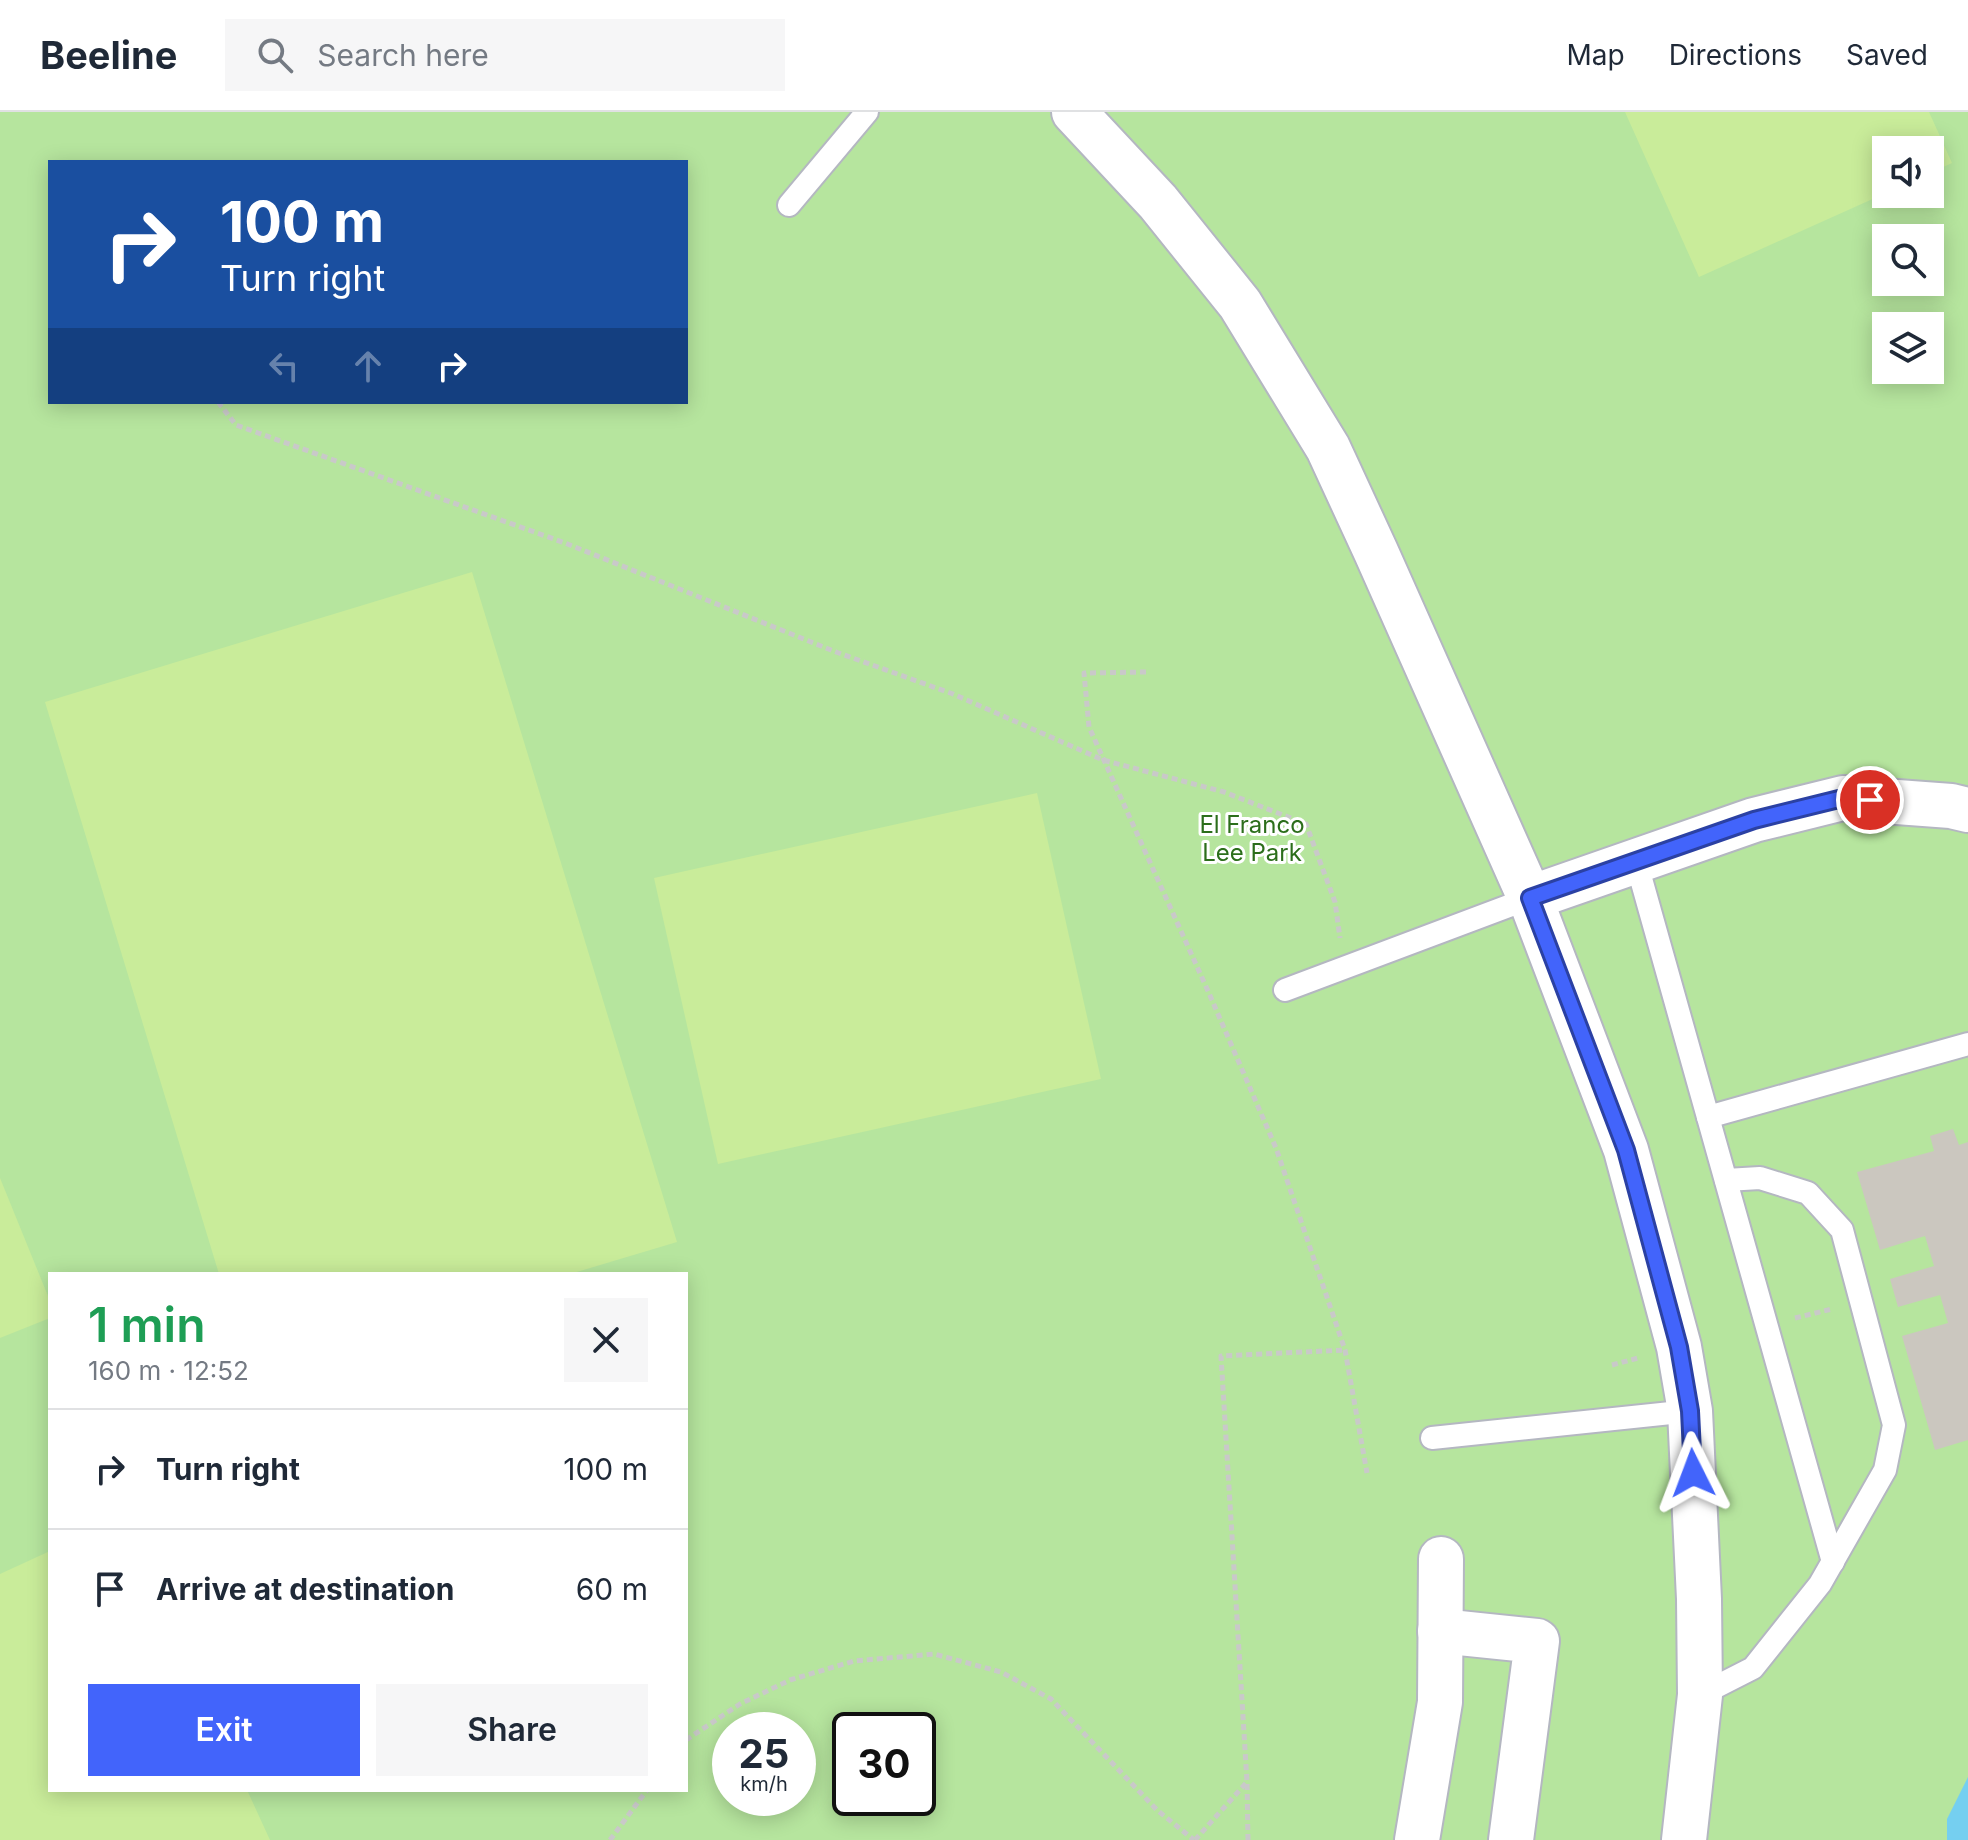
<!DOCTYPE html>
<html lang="en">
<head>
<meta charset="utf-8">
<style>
	:root { --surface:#fff; --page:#f6f6f7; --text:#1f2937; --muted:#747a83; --line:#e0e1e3; --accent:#4264fb }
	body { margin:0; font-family:Inter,sans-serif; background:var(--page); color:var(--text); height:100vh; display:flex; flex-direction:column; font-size:30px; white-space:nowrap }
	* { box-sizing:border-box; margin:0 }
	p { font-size:26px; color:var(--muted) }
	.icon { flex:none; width:44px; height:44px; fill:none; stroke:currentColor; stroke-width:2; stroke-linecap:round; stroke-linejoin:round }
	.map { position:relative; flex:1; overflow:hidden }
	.side { position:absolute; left:48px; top:1160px; width:640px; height:520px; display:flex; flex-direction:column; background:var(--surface); border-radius:0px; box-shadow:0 4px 20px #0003 }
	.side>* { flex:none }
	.guide { position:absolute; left:48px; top:48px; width:640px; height:244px; border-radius:0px; box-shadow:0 4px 20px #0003; background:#1a4fa0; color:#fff; overflow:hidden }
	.tools { position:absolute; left:1872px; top:24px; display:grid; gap:16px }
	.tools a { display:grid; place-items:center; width:72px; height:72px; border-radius:0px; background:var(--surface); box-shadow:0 4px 20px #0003; font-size:40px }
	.speed { position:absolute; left:712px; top:1600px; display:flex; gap:16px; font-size:40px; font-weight:700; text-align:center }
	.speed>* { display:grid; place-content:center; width:104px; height:104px; border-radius:50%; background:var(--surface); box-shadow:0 4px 20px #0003; line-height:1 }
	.speed small { font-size:20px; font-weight:400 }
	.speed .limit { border:4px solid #111; border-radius:12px; background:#fff; color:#111 }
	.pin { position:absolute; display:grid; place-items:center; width:68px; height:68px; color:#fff; margin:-34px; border:4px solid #fff; border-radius:50%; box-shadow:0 2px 8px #0007 }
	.me { position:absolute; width:88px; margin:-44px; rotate:357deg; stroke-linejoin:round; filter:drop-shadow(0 0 6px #0008) }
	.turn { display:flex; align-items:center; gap:28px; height:168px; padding:0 40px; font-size:36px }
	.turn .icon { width:104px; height:104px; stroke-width:2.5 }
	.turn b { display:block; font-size:56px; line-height:68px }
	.lanes { display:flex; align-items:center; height:76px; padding:0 40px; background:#0003; justify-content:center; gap:40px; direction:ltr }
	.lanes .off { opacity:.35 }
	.round { display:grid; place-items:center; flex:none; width:84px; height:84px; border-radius:0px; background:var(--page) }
	.head { display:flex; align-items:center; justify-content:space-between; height:136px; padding:0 40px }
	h1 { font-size:48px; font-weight:600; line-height:60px; color:#1e9e55 }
	.action { display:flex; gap:16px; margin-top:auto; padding:16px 40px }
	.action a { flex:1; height:92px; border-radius:0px; background:var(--accent); color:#fff; font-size:32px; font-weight:600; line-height:92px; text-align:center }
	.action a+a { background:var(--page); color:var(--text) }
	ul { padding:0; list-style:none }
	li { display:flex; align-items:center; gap:24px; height:120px; padding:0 40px; border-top:2px solid var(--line) }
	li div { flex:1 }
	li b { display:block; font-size:30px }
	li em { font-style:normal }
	header { display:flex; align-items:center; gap:48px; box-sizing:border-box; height:112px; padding:0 40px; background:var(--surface); border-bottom:2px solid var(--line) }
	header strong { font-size:38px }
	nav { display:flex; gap:44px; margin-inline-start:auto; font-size:28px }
	.search { width:560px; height:72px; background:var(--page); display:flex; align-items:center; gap:20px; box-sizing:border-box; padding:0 28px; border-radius:0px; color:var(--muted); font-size:30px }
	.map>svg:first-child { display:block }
	.green { fill:#b6e59e; fill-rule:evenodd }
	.pitch { fill:#c9ec9a }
	.water { fill:#75cff0 }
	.building { fill:#cbc7bf }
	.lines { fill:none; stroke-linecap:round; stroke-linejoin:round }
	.service-casing { stroke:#b4b7c1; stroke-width:26 }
	.minor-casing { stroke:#b4b7c1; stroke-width:48 }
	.path { stroke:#c9c9c9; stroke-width:5; stroke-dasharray:6 4; stroke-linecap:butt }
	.service { stroke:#fff; stroke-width:22 }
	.minor { stroke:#fff; stroke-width:44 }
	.route-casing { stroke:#2b41a3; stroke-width:20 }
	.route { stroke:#4264fb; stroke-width:14 }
	.labels { text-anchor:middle; stroke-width:6; stroke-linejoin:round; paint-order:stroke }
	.park-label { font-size:24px; fill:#2c6e1b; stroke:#fff }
</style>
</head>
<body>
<header>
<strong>Beeline</strong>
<div class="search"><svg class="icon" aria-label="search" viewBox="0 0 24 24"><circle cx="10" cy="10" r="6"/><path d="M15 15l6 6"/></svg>Search here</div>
<nav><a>Map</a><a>Directions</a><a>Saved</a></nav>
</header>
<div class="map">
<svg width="1968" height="1728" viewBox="0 0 1968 1728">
	<rect width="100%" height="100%" fill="#efe9e1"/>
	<path class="green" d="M0 0H1968V1728H0ZM1886 38H1930V82H1886ZM50 50H686V290H50ZM1886 126H1930V170H1886ZM1886 214H1930V258H1886ZM50 1162H686V1678H50ZM730 1618H798V1686H730ZM850 1618H918V1686H850Z"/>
	<g class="pitch">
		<path d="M1625 0H1929L1952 51 1930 61V38H1886V81L1699 165Z"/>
		<path d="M472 460 677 1130 570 1162H219L45 590Z"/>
		<path d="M1037 681 1101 967 718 1052 654 766Z"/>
		<path d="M0 1066 50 1189V1206L0 1226Z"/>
		<path d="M50 1439V1678H247L270 1728H0V1462Z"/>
	</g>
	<path class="water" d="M1968 1665V1728H1947V1707Z"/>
	<path class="building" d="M1953 1017 1959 1033 1968 1030V1328L1935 1338 1902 1224 1948 1211 1940 1183 1898 1195 1890 1167 1934 1154 1925 1124 1880 1138 1857 1060 1934 1039 1930 1024Z"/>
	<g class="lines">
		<g class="service-casing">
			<g id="service">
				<path d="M789 93 867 0"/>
				<path d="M1636 749 1833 1450"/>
				<path d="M1285 878 1530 786"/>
				<path d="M1708 1005 1968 932"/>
				<path d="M1432 1326 1690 1299"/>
				<path d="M1700 1583 1753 1556 1820 1472 1885 1358 1894 1313 1842 1118 1808 1081 1760 1066 1726 1068"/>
			</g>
		</g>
		<g class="minor-casing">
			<g id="minor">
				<path d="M1074 0 1158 90 1240 192 1328 336 1376 440 1530 786 1626 1038 1679 1235 1690 1299 1699 1487 1700 1583 1684 1728"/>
				<path d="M1530 786 1754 708 1843 686 1951 694 1968 698"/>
				<path d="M1440 1519 1537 1529 1511 1728"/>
				<path d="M1417 1728 1440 1590 1441 1447"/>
			</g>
		</g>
		<g class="path">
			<path d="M218 290 236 313 565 431 836 540 953 582 1103 648 1224 680 1306 712 1335 790 1340 826"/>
			<path d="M1146 560 1084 561 1089 615 1208 879 1276 1036 1345 1238 1367 1361"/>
			<path d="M1795 1206 1832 1197"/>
			<path d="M1612 1253 1638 1246"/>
			<path d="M686 1628 740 1592 790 1568 854 1549 934 1542 1001 1560 1051 1587 1157 1698 1194 1728"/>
			<path d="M610 1728 647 1678"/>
			<path d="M1195 1728 1246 1671"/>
			<path d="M1248 1728 1247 1670 1221 1244 1345 1238"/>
		</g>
		<use href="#service" class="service"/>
		<use href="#minor" class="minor"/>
	</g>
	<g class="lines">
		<g class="route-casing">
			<path id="route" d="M1693 1361 1690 1299 1679 1235 1626 1038 1530 786 1754 708 1843 686 1870 688"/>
		</g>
		<use href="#route" class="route"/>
	</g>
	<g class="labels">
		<g class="park-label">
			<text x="1252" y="721">El Franco<tspan x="1252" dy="28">Lee Park</tspan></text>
		</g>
	</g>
</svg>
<div class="tools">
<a><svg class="icon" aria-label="sound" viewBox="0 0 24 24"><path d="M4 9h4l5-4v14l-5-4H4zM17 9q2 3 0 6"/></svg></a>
<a><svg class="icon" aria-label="search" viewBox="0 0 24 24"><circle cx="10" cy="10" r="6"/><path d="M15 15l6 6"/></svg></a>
<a><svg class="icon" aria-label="layers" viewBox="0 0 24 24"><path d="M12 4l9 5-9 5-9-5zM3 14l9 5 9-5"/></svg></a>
</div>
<div class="speed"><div>25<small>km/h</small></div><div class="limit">30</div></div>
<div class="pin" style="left:1870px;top:688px;background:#d93025"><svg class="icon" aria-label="arrive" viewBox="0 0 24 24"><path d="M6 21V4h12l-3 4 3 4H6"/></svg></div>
<svg class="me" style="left:1693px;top:1361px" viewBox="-20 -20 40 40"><path d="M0-17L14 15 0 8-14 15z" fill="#4264fb" stroke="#fff" stroke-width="4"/></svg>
<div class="guide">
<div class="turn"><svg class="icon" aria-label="right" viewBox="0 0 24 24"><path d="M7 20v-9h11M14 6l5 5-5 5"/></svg><div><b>100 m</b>Turn right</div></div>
<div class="lanes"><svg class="icon off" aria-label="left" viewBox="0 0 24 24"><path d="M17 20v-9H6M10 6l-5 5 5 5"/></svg><svg class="icon off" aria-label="ahead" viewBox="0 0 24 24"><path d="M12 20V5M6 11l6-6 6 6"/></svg><svg class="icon" aria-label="right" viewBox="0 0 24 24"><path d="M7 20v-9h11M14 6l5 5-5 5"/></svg></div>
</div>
<section class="side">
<div class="head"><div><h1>1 min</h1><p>160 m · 12:52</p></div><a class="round"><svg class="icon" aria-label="close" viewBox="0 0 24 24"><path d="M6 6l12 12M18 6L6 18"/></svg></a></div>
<ul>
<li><svg class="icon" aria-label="right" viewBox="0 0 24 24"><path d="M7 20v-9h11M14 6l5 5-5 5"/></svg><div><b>Turn right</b></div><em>100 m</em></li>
<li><svg class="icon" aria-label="arrive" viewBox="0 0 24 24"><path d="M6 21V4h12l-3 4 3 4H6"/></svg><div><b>Arrive at destination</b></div><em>60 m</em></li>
</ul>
<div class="action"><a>Exit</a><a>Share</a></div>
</section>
</div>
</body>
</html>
